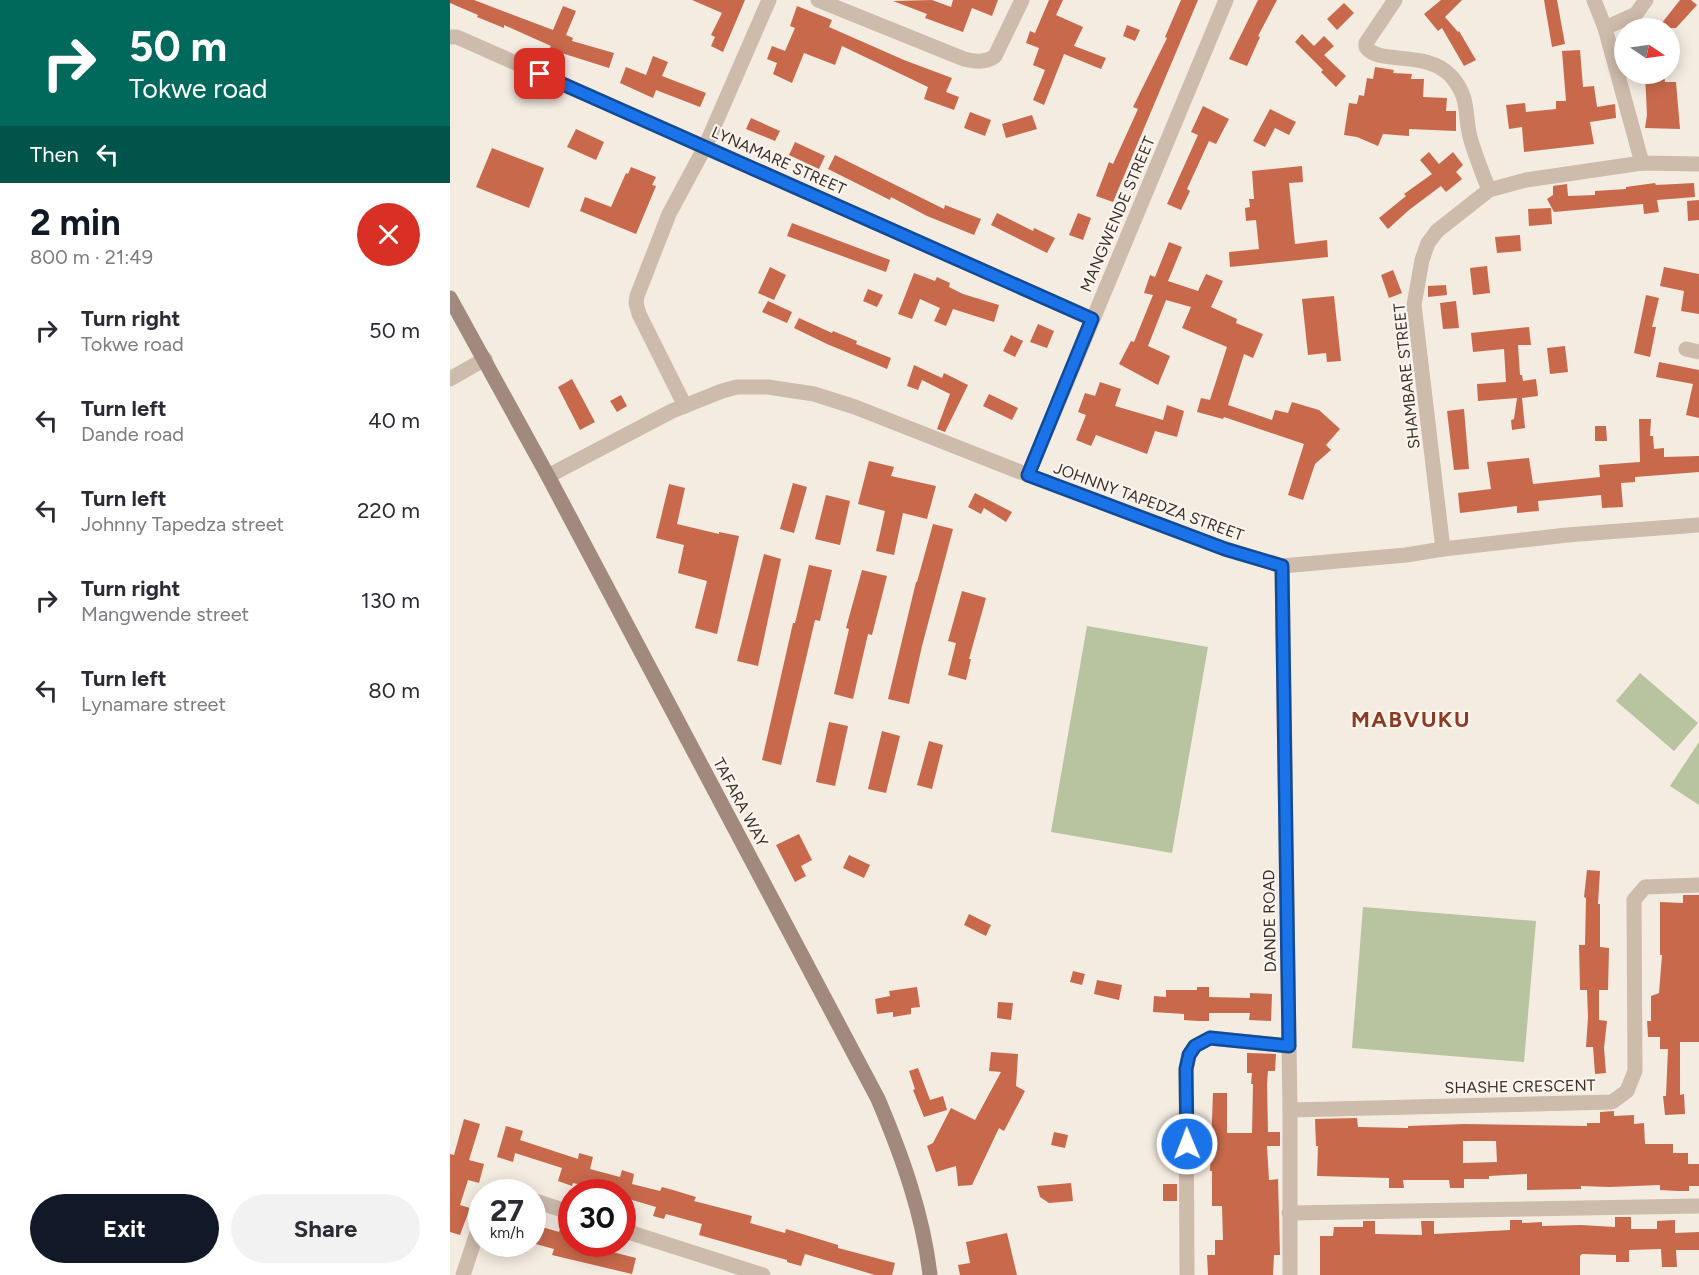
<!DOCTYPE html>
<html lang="en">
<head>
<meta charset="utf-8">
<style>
	:root { --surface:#fff; --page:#f2f2f3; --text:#2b2b33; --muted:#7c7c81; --accent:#111827 }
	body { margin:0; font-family:Figtree,sans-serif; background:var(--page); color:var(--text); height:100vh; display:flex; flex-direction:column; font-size:22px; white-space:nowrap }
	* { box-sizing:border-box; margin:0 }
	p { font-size:20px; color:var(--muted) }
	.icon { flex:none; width:33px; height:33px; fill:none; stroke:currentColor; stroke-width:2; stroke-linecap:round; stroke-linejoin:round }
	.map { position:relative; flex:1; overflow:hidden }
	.drawer { display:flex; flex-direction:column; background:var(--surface); width:450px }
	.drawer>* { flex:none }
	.hud { background:#00695c; color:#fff; overflow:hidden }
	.needle { width:39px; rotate:103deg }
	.buttons { position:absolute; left:1164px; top:18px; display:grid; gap:12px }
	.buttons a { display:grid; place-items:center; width:66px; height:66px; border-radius:50%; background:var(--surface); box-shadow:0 3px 15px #0003; font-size:30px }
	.speed { position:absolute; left:18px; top:1179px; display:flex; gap:12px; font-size:30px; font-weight:700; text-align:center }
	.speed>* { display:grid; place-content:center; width:78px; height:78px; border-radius:50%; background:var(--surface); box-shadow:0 3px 15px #0003; line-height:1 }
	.speed small { font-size:15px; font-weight:400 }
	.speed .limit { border:9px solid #d22; background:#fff; color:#111 }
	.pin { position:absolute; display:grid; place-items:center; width:51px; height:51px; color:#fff; margin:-26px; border-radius:12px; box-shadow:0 3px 9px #0006 }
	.me { position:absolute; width:66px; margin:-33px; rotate:359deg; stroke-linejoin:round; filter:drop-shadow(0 0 4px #0008) }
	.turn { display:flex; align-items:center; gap:21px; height:126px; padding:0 30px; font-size:27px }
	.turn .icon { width:78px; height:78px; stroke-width:2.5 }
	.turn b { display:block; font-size:42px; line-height:51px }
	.then { display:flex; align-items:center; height:57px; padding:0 30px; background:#0003; gap:12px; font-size:22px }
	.round { display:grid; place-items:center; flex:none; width:63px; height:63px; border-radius:32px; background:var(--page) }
	.headline { display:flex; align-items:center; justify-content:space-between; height:102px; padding:0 30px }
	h1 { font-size:36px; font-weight:700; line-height:45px; color:var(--accent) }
	.button { display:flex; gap:12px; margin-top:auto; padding:12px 30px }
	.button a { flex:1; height:69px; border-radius:36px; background:var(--accent); color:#fff; font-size:24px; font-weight:700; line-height:69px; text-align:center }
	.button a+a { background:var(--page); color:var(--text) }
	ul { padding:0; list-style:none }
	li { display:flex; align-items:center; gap:18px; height:90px; padding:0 30px }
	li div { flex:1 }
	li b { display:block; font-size:22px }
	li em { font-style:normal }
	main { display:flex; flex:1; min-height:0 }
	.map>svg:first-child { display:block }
	.green { fill:#b8c4a0 }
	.building { fill:#c8694b; fill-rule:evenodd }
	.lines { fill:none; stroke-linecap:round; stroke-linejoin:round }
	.street { stroke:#cdbbac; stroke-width:15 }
	.secondary { stroke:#a18a7d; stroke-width:15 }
	.route-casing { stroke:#114b97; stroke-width:15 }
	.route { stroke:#1a73e8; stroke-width:10 }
	.labels { text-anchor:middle; stroke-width:4.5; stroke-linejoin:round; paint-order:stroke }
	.street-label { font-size:16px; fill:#3b302b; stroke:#fbf5ee }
	.district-label { font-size:22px; font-weight:bold; letter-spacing:1.5px; fill:#8c3b22; stroke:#fbf5ee }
</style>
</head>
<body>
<main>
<section class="drawer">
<div class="hud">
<div class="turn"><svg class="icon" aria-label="right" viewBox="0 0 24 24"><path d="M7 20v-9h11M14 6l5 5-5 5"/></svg><div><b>50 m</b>Tokwe road</div></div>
<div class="then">Then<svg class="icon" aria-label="left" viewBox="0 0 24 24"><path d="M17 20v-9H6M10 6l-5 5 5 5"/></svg></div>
</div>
<div class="headline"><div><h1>2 min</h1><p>800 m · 21:49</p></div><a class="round" style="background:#d93025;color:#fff"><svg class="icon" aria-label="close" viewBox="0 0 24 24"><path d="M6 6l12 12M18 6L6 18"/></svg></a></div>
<ul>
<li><svg class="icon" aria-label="right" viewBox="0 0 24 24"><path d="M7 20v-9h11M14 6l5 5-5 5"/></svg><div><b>Turn right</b><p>Tokwe road</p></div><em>50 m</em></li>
<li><svg class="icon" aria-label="left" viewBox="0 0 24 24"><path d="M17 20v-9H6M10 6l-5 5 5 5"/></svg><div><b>Turn left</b><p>Dande road</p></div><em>40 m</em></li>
<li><svg class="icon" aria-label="left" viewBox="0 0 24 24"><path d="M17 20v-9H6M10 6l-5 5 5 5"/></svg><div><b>Turn left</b><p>Johnny Tapedza street</p></div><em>220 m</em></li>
<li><svg class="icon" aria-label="right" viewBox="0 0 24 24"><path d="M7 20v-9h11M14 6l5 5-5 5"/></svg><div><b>Turn right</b><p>Mangwende street</p></div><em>130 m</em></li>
<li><svg class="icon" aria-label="left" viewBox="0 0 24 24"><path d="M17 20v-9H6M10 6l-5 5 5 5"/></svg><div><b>Turn left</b><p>Lynamare street</p></div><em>80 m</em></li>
</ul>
<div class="button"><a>Exit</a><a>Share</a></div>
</section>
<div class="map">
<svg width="1249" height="1275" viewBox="0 0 1249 1275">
	<rect width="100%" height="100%" fill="#f4ebe1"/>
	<g class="green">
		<path d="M637 626 758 647 722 853 601 832Z"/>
		<path d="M1190 673 1248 723 1224 751 1166 701Z"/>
		<path d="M1249 742V805L1220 786Z"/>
		<path d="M913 907 1086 921 1074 1062 902 1048Z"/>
	</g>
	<g class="building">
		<path d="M0 0H24L103 30 113 6 126 11 116 35 123 38 122 41 164 53 159 68 99 49 101 46 54 25V28L27 17 28 15 0 3Z"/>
		<path d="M242 0H295L273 52 261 46 265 37 261 35 272 13Z"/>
		<path d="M482 0 501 7 503 0H548L542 16 522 8 513 32 475 18 477 14 443 1Z"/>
		<path d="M599 0H613L606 15 633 27 624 46 656 58 651 69 614 54 594 105 583 100 595 70 583 65 589 48 576 43 580 31 585 33Z"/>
		<path d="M731 0H748L663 202 646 196 659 162 663 164 688 109 683 107 717 38 715 37Z"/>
		<path d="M808 0H827L808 36 810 37 797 66 779 59Z"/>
		<path d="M991 0H1012L995 17 1008 32 1009 31 1026 60 1014 66 992 28 988 31 974 14Z"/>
		<path d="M1094 0H1107L1115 44 1102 47Z"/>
		<path d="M1230 0H1241L1247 5 1226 28H1208Z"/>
		<path d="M894 3 904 13 887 30 877 19Z"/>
		<path d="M347 6 382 20 379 27 454 60 502 78 496 92 509 97 504 110 474 99 478 87 392 46 385 65 354 53 342 83 323 74 327 63 317 59 322 46 335 51 345 28 340 26Z"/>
		<path d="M677 25 690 30 685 41 673 36Z"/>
		<path d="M852 34 864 46 874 36 884 46 874 55 896 76 886 87 871 72 873 70 845 42Z"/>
		<path d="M1130 50 1133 87 1144 86 1147 107 1165 104 1166 118 1140 122 1144 144 1074 152 1072 127 1059 129 1056 105 1075 103 1076 112 1106 109V101H1116L1112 51Z"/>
		<path d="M203 56 218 62 212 76 256 93 250 107 206 90 203 98 170 83 176 67 196 75Z"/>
		<path d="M925 67 944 70 943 73 962 74 961 79H974L973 97 997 98 996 111H1006V131L959 129V136L933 134 928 146 907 137 894 135 899 103 907 104 909 95 914 96 917 78 923 79Z"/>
		<path d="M1195 74H1214L1215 82H1226L1230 129 1195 128 1197 115Z"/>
		<path d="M753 106 779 119 766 144 759 141 737 189 740 191 731 210 717 204 748 135 741 132Z"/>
		<path d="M820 109 846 122 839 135 825 128 815 147 803 141Z"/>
		<path d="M520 112 541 120 535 136 514 128Z"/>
		<path d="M582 115 587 129 556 138 552 124Z"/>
		<path d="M301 118 330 131 325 141 296 129Z"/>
		<path d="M126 129 154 142 146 160 117 147Z"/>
		<path d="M345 142 375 156 369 169 339 155Z"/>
		<path d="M42 148 94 168 79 208 26 187Z"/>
		<path d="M979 152 989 164 1003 152 1013 165 1006 172 1012 179 996 192 991 186 959 210 938 229 929 218 956 196 954 194 982 174 970 160Z"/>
		<path d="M385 155 494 209 495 205 531 219 524 235 477 216 441 197 440 200 378 169Z"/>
		<path d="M852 166 853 182 839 183 845 244 877 240 878 257 780 267 779 252 809 249 806 220 796 221 795 208 800 207 799 199H804L802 171Z"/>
		<path d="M181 167 206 177 202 185 206 186 186 234 130 211 135 197 161 207 176 173 178 174Z"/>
		<path d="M1205 183 1206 185 1244 183 1245 197 1207 200 1209 212 1194 214 1193 204 1104 212 1097 199 1103 195V186L1117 184 1118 196 1145 195V191L1176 189V187Z"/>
		<path d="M1249 200V220L1238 221 1237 201Z"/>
		<path d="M1101 208 1102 224 1079 226 1078 209Z"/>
		<path d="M547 213 583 231 584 228 605 238 597 253 541 225Z"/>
		<path d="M628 213 641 218 633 240 619 235Z"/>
		<path d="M342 223 440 260 436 272 337 236Z"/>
		<path d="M1070 235 1071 251 1047 253 1045 237Z"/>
		<path d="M719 242 732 247 718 281 748 291 756 274 773 281 761 307 787 319 786 323 813 334 803 358 794 354 778 405 822 420 825 410 838 413 842 402 869 410 890 429 876 445 881 450 865 464 853 500 838 495 854 444 774 417 773 419 747 412 751 398 760 400 777 347 732 328 741 307 716 300 698 346 720 356 708 385 669 364 681 341 684 342 703 295 694 293 700 275 705 277Z"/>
		<path d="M1037 266 1040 293 1023 295 1020 268Z"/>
		<path d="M320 267 336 275 324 300 308 293Z"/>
		<path d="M1214 267 1249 274V314L1231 311 1234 291 1210 286Z"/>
		<path d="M943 270 952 293 939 298 931 275Z"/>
		<path d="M464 273 485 281 487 277 500 283 499 287 513 294 549 305 544 322 503 309 496 326 484 321 490 308 470 299 462 319 448 314Z"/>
		<path d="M996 285 997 295 978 297V286Z"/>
		<path d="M418 289 433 295 427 307 413 301Z"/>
		<path d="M1196 295 1209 298 1202 327H1206L1200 357 1184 353Z"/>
		<path d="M884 296 891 361 877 362 876 353 858 355 852 299Z"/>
		<path d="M318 301 342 312 337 323 312 312Z"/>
		<path d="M1006 301 1009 328 993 329 990 303Z"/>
		<path d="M349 318 382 333 383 331 407 341 406 344 441 358 437 369 377 344 344 328Z"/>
		<path d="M588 324 604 331 597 348 580 342Z"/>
		<path d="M1079 327 1081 345H1068L1070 375H1072L1073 381 1086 379 1088 396 1072 398 1075 428 1062 430 1061 420 1064 419 1067 398 1028 401 1027 384 1056 382 1054 349 1023 352 1021 333Z"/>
		<path d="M561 335 573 341 565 357 553 351Z"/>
		<path d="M1115 346 1118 372 1100 374 1097 348Z"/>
		<path d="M1209 362 1249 370V418L1236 415 1243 384 1206 377Z"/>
		<path d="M464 365 492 378 494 373 518 385 495 432 487 429 500 394 472 380 468 390 457 386Z"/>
		<path d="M122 379 145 422 130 430 108 387Z"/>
		<path d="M650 382 671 389 665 406 713 420 717 405 734 411 727 437 705 431 697 454 646 435 641 446 626 440 636 415 628 412 635 393 645 396Z"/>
		<path d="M539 394 568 408 562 420 533 406Z"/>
		<path d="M171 395 177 406 167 412 160 401Z"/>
		<path d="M1014 409 1019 469 1004 470 997 411Z"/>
		<path d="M1189 419H1201L1200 436H1203L1204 449 1214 448V457L1249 456V472L1185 477V482L1171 483 1173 507 1152 508 1151 495 1088 501 1089 511 1067 513V506L1010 513 1008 493 1041 489 1037 462 1079 458 1083 484 1150 477 1149 465 1190 462Z"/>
		<path d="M1145 426H1156L1157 441H1145Z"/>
		<path d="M419 461 444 467 441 476 486 486 477 519 453 513 444 555 426 551 435 511 408 504Z"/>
		<path d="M343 483 357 487 344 533 330 529Z"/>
		<path d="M219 484 235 488 227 524 269 534V532L289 536 267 634 245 628 257 581 228 573 234 545 206 538Z"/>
		<path d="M525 493 562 512 556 522 534 508 531 514 518 507Z"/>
		<path d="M376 495 400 501 390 545 365 539Z"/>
		<path d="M483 524 503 529 472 646 459 704 438 699 466 582H467Z"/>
		<path d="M314 554 331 559 308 666 287 661Z"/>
		<path d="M359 565 382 570 370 621 365 620 331 765 312 760 343 623H345Z"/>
		<path d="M412 570 437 576 422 635 418 634 403 699 384 694 399 629 396 628Z"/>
		<path d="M512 591 536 598 519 659H521L516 680 498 675 506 643 498 641Z"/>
		<path d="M379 722 398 726 385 786 366 782Z"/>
		<path d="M432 731 450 736 436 793 418 789Z"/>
		<path d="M479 741 493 745 482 789 467 785Z"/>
		<path d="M349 834 362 860 351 866 356 876 345 882 326 845Z"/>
		<path d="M399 855 420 865 414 878 393 868Z"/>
		<path d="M1137 870 1150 871 1148 904H1150V947L1159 948 1158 990H1149V1020L1157 1021 1154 1048 1156 1073 1145 1074 1143 1047H1136L1138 1017 1137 990H1130L1129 945H1135L1136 898 1134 897Z"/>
		<path d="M1233 895H1249V1042H1230V1095L1234 1094 1235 1114 1215 1115 1213 1096H1216L1218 1049H1210V1037H1198L1197 1021H1201V996L1209 993 1212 955H1210V902L1233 903Z"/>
		<path d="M519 914 541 925 536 936 514 925Z"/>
		<path d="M623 971 635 974 632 985 620 982Z"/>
		<path d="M647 980 672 985 669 1000 644 994Z"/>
		<path d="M467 987 470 1007 461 1008V1014L443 1017V1012L427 1014 425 999 440 996 439 991Z"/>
		<path d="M747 987H759V997L800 998V993L822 994 821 1021 799 1020 800 1013H759V1021H748L734 1020V1014L703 1012 704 996 716 997V990H747Z"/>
		<path d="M548 1002 563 1003 561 1020 547 1018Z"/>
		<path d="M541 1052 568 1054 566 1086 575 1091 554 1131 549 1128 522 1185 508 1186 506 1166 486 1172 477 1146 483 1143 501 1108 525 1120 551 1072 539 1071Z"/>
		<path d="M797 1053 826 1054 825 1071H818L817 1084 818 1132H830V1146H817L819 1180 828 1179 830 1255H824L823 1275H758L757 1255H765V1240H773L772 1206H762V1171H760L763 1093H777V1133H802L803 1084H801L802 1073H797Z"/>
		<path d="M468 1068 480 1100 493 1096 497 1110 474 1117 463 1090 465 1089 459 1071Z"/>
		<path d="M1164 1111V1116L1184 1115V1124L1194 1123 1195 1144H1223V1153H1238V1164H1249V1186H1239V1191H1228L1210 1190V1185L1159 1187 1131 1186V1189L1077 1190V1174L1039 1176V1179H1014V1188H1000L999 1180H953L954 1188H939V1178L867 1176 868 1146H866L865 1119 907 1118 908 1127 958 1128V1126L1015 1124 1137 1126V1123H1150V1112ZM1013 1141H1046L1047 1162 1013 1163Z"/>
		<path d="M14 1119 30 1124 19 1160 34 1164 29 1183 18 1180 10 1205 20 1208 10 1235 0 1232V1154L4 1155Z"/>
		<path d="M56 1126 73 1131 70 1140 128 1159 129 1153 143 1157 140 1169 170 1177 172 1170 184 1174 182 1184 210 1191 212 1187 223 1190 246 1197 244 1201 302 1216 300 1223 335 1233 336 1229 388 1245V1248L445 1263 442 1275H425L355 1254 351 1266 337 1262V1260L249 1235 252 1224 216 1214 214 1219 203 1216 206 1207 172 1197V1192H163L123 1183 122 1186 108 1181 112 1168 65 1153 63 1162 47 1157Z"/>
		<path d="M604 1132 618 1135 615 1148 601 1145Z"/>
		<path d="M621 1183 623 1201 599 1203 590 1197 587 1186Z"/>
		<rect x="713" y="1184" width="14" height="17"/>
		<path d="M1165 1217H1181V1229H1207V1221L1225 1220V1233L1249 1232V1250H1226L1227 1267H1212L1211 1249 1179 1250V1262H1166V1255L1132 1254 1130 1256V1275H870V1236H883L884 1227H913V1221H925V1234L972 1235 971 1221H984V1234L1060 1230V1220H1072V1223L1092 1222V1226L1131 1225 1165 1227Z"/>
		<path d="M82 1224 109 1232 111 1226 122 1229V1244H131L186 1258 182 1274 102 1255 104 1249 82 1243Z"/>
		<path d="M557 1233 567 1275H510L508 1265 520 1263 516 1242Z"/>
	</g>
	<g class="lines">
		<g class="street">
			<path d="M368 0 514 59C525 62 536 63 545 56L572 0"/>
			<path d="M945 0 916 43V47C929 66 976 49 1001 76 1020 98 1014 112 1020 137 1025 155 1032 172 1039 190"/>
			<path d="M1144 0 1155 28 1192 163"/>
			<path d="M1155 28 1186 14 1196 0"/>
			<path d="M0 37H7L642 319"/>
			<path d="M1236 349 1249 352"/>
			<path d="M0 379 35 359"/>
			<path d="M235 406 189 314 186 303 187 296 219 214 255 147 319 0"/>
			<path d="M578 475 776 0"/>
			<path d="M98 476 222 411 272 391 287 387H318L364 394 405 407 578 475 775 549 832 566 956 555 993 549 1117 535 1249 525"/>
			<path d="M993 549 964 305 972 260 978 243 987 231 1039 190 1076 180 1192 163 1249 164"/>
			<path d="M832 566 840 1110V1275"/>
			<path d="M840 1110 1162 1102 1177 1091 1185 1071 1184 900 1195 887 1249 885"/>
			<path d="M48 1192H56"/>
			<path d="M82 1200 122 1213"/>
			<path d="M839 1213 1249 1206"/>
			<path d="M172 1230 313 1275"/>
			<path d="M13 1275 32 1218"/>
			<path d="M737 1275 736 1069 739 1055 745 1046 760 1038 839 1046"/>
		</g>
		<path class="secondary" d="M0 298 98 476 428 1099C452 1156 473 1214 480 1275"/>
	</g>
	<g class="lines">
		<g class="route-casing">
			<path id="route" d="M90 74 642 319 578 475 775 549 832 566 839 1046 760 1038 745 1046 739 1055 736 1069 737 1144"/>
		</g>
		<use href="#route" class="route"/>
	</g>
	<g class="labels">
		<g class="street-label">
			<text transform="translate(329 160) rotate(24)" y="6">LYNAMARE STREET</text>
			<text transform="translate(667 214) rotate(-67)" y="6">MANGWENDE STREET</text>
			<text transform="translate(956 376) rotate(-96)" y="6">SHAMBARE STREET</text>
			<text transform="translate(699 501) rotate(20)" y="6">JOHNNY TAPEDZA STREET</text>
			<text transform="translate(291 802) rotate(62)" y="6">TAFARA WAY</text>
			<text transform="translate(819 921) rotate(-91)" y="6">DANDE ROAD</text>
			<text transform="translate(1070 1086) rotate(-1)" y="6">SHASHE CRESCENT</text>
		</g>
		<g class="district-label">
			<text x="961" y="727">MABVUKU</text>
		</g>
	</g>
</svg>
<div class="buttons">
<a><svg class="needle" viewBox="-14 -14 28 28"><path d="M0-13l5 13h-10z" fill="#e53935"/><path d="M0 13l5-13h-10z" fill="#7c7c81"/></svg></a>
</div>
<div class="speed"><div>27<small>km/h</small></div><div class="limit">30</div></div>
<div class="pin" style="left:90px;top:74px;background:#d93025"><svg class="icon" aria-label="arrive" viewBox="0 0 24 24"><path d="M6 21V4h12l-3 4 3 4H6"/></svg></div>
<svg class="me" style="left:737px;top:1144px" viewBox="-20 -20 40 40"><circle r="17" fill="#1a73e8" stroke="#fff" stroke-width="3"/><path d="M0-11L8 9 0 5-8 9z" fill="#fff"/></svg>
</div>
</main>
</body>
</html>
